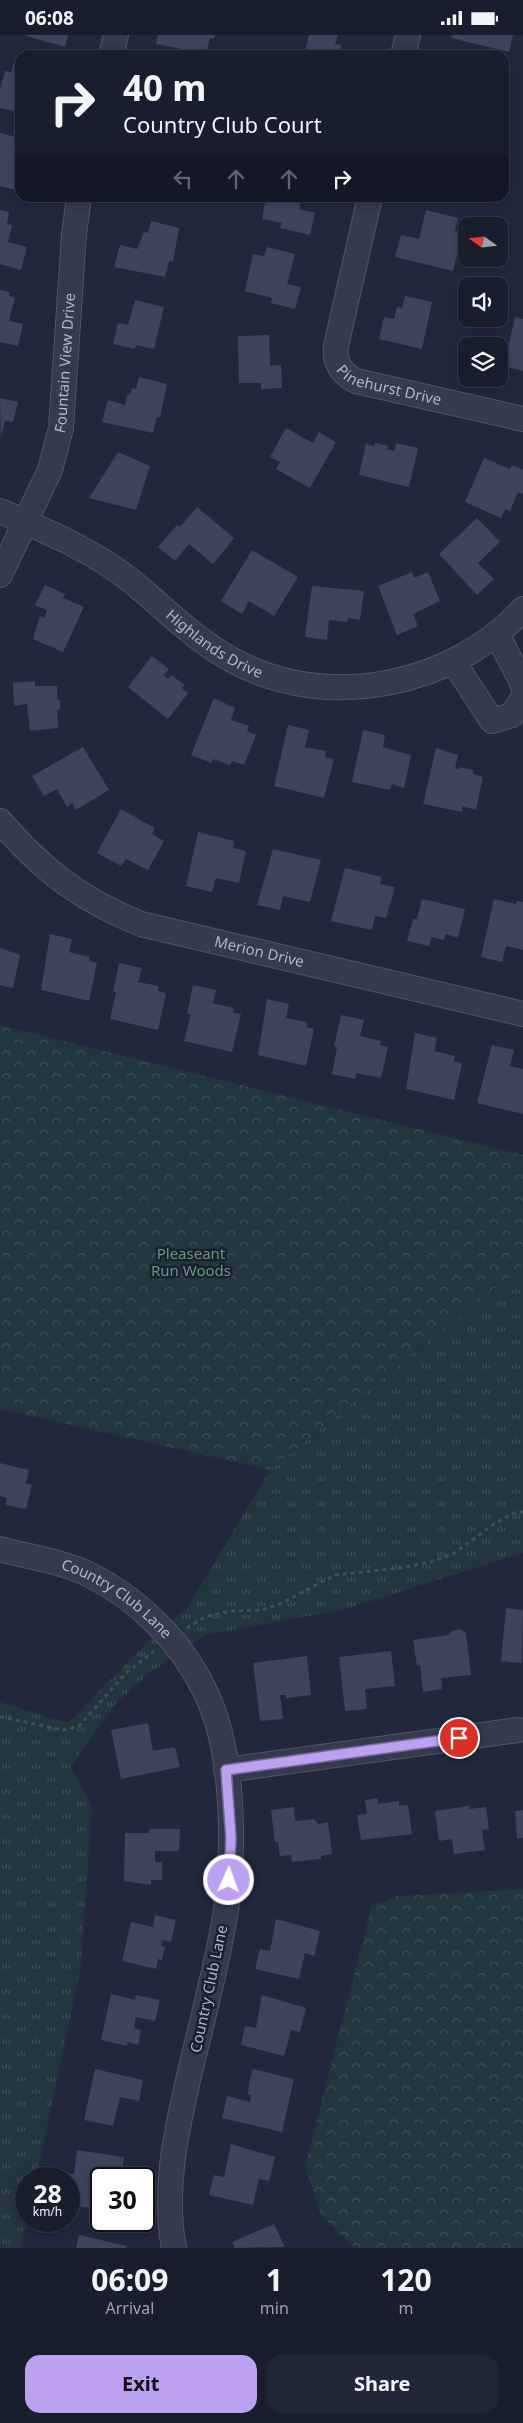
<!DOCTYPE html>
<html lang="en">
<head>
<meta charset="utf-8">
<style>
	:root { --surface:#191e2d; --page:#222735; --text:#f1f3f6; --muted:#9fa2aa; --line:#373c49; --accent:#bca0f2 }
	body { margin:0; font-family:"Noto Sans",sans-serif; background:var(--page); color:var(--text); height:100vh; display:flex; flex-direction:column; font-size:19px; white-space:nowrap }
	* { box-sizing:border-box; margin:0 }
	p { font-size:16px; color:var(--muted) }
	.icon { flex:none; width:28px; height:28px; fill:none; stroke:currentColor; stroke-width:2; stroke-linecap:round; stroke-linejoin:round }
	.map { position:relative; height:2213px; overflow:hidden }
	.drawer { display:flex; flex-direction:column; background:var(--surface); flex:1 }
	.drawer>* { flex:none }
	.banner { position:absolute; left:15px; top:15px; width:494px; height:152px; border-radius:15px; box-shadow:0 2px 8px #0003,0 0 0 1px var(--line); background:#191e2d; color:var(--text); overflow:hidden }
	.needle { width:32px; rotate:285deg }
	.fabs { position:absolute; left:458px; top:182px; display:grid; gap:10px }
	.fabs a { display:grid; place-items:center; width:50px; height:50px; border-radius:10px; background:var(--surface); box-shadow:0 2px 8px #0003,0 0 0 1px var(--line); font-size:25px }
	.speed { position:absolute; left:15px; top:2132px; display:flex; gap:10px; font-size:25px; font-weight:700; text-align:center }
	.speed>* { display:grid; place-content:center; width:65px; height:65px; border-radius:50%; background:var(--surface); box-shadow:0 2px 8px #0003,0 0 0 1px var(--line); line-height:1 }
	.speed small { font-size:12px; font-weight:400 }
	.speed .limit { border:2px solid #111; border-radius:8px; background:#fff; color:#111 }
	.pin { position:absolute; display:grid; place-items:center; width:42px; height:42px; color:#fff; margin:-21px; border:2px solid #fff; border-radius:50%; box-shadow:0 1px 5px #0007 }
	.me { position:absolute; width:55px; margin:-28px; rotate:2deg; stroke-linejoin:round; filter:drop-shadow(0 0 4px #0008) }
	.turn { display:flex; align-items:center; gap:18px; height:105px; padding:0 25px; font-size:22px }
	.turn .icon { width:65px; height:65px; stroke-width:2.5 }
	.turn b { display:block; font-size:35px; line-height:42px }
	.lanes { display:flex; align-items:center; height:48px; padding:0 25px; background:#0003; justify-content:center; gap:25px; direction:ltr }
	.lanes .off { opacity:.35 }
	.eta { display:flex; justify-content:space-evenly; align-items:center; height:85px; text-align:center }
	.eta b { font-size:30px; font-weight:700; line-height:35px }
	.button { display:flex; gap:10px; margin-top:auto; padding:10px 25px }
	.button a { flex:1; height:58px; border-radius:15px; background:var(--accent); color:#111; font-size:20px; font-weight:700; line-height:58px; text-align:center }
	.button a+a { background:var(--page); color:var(--text) }
	.status { display:flex; justify-content:space-between; align-items:center; height:35px; padding:0 25px; background:var(--surface); direction:ltr }
	.status svg { height:14px; fill:currentColor }
	.map>svg:first-child { display:block }
	.grass { fill:url(#grass-tufts) }
	.forest { fill:url(#forest-crowns) }
	.building { fill:#3d445c }
	.lines { fill:none; stroke-linecap:round; stroke-linejoin:round }
	.minor-casing { stroke:#505567; stroke-width:26 }
	.path { stroke:#3e5157; stroke-width:3; stroke-dasharray:4 4; stroke-linecap:butt }
	.minor { stroke:#353a4c; stroke-width:24 }
	.route-casing { stroke:#7a689d; stroke-width:12 }
	.route { stroke:#bca0f2; stroke-width:9 }
	.labels { text-anchor:middle; stroke-width:5; stroke-linejoin:round; paint-order:stroke }
	.street-label { font-size:15px; fill:#b0b5c8; stroke:#1a2031 }
	.park-label { font-size:15px; fill:#669a7b; stroke:#1a2031 }
</style>
</head>
<body>
<div class="status"><b>06:08</b><svg viewBox="0 0 49 12"><path d="M0 12V9h3v3zM5 12V6h3v6zM10 12V3h3v9zM15 12V0h3v12zM26 1h20v11H26zM47 4h2v5h-2z"/></svg></div>
<div class="map">
<svg width="523" height="2213" viewBox="0 0 523 2213">
	<defs>
		<pattern id="grass-tufts" width="24" height="20" patternUnits="userSpaceOnUse" patternTransform="scale(1.25)"><rect width="24" height="20" fill="#23353d"/><path d="M3 7l-1-3M5 7V3M7 7l1-3M15 17l-1-3M17 17v-4M19 17l1-3" fill="none" stroke="#405058"/></pattern>
		<pattern id="forest-crowns" width="20" height="18" patternUnits="userSpaceOnUse" patternTransform="scale(1.25)"><rect width="20" height="18" fill="#23353d"/><path d="M2 6a3 3 0 1 1 6 0M12 15a3 3 0 1 1 6 0" fill="none" stroke="#405058"/></pattern>
	</defs>
	<rect width="100%" height="100%" fill="#21283c"/>
	<path class="grass" d="M523 1230V1518L342 1575 205 1600 148 1639 118 1666 70 1732 92 1770 81 1931 36 2144H26V2186L21 2213H0V1667L68 1688 146 1609 188 1572 270 1435Z"/>
	<g class="forest">
		<path d="M0 990 523 1120V1230L270 1435 0 1374Z"/>
		<path d="M523 1854V2213H355L321 2180 305 2131 372 1870 398 1861Z"/>
	</g>
	<g class="building">
		<path d="M23 0H68L65 12Z"/>
		<path d="M158 0H215L214 4 210 3 206 19 156 9Z"/>
		<path d="M309 0H338L335 9 341 10 339 20H304Z"/>
		<path d="M452 0H513L509 17 451 3Z"/>
		<path d="M15 24 20 25V78L0 73V54L5 36 11 37Z"/>
		<path d="M0 98 20 103V156L0 151Z"/>
		<path d="M266 162H302L299 174 315 178 310 200 280 193 282 188 262 184Z"/>
		<path d="M0 175 9 177 7 189 12 190 8 207 27 212 21 235 0 229Z"/>
		<path d="M426 175 458 183 455 196 462 198 453 236 395 222 401 200 419 204Z"/>
		<path d="M151 186 179 193 173 227 169 226 165 242 114 232 120 210 137 214 144 197 148 198Z"/>
		<path d="M267 212 295 219 287 249 301 252 295 274 271 268 272 263 245 256 253 219 264 221Z"/>
		<path d="M0 255 10 257 9 261 15 263 9 286 23 289 18 311 0 307Z"/>
		<path d="M405 261 432 267 422 314 379 304 384 282 394 284 397 272 402 273Z"/>
		<path d="M135 265 164 272 154 314 136 310 135 314 113 309 118 288 128 290Z"/>
		<path d="M515 282 523 284V336L504 331Z"/>
		<path d="M269 300 270 331 281 330 282 353 261 354V348H239L238 301Z"/>
		<path d="M139 342 167 349 160 383 157 382 153 398 102 387 108 365 125 370 127 360H130L132 353 136 354Z"/>
		<path d="M0 363 18 367 13 387 5 386 1 403Z"/>
		<path d="M286 393 313 408 319 397 336 407 310 453 276 434 280 427 270 422Z"/>
		<path d="M375 408 388 411 387 414 395 416 396 408 418 413 409 452 359 440 366 409 374 411Z"/>
		<path d="M118 417 150 431 136 475 89 463Z"/>
		<path d="M484 423 510 434 512 430 523 435V459L518 457 510 476 505 474 501 483 465 467Z"/>
		<path d="M197 472 234 503 213 529 189 509 175 526 158 512 177 490 180 492Z"/>
		<path d="M477 483 500 507 478 528 494 544 477 560 439 519Z"/>
		<path d="M252 515 298 542 274 581 249 566 242 579 221 566Z"/>
		<path d="M412 537 414 543 428 537 440 566 413 579 418 591 397 600 378 551Z"/>
		<path d="M45 550 65 559 63 563 84 572 63 617 33 604 40 581 44 583 47 575 35 570Z"/>
		<path d="M312 551 364 556 360 585 348 583 347 587 329 585 327 605 305 602Z"/>
		<path d="M152 621 169 634 164 640 168 644 171 640 185 650 182 653 188 658 168 684 128 652Z"/>
		<path d="M35 646V651H57V665H60V674L57 675 58 693 30 696 27 669 14 671 13 648Z"/>
		<path d="M214 663 235 673 231 685 249 691 247 696 256 700 244 730 232 726 230 730 213 724 211 728 191 720Z"/>
		<path d="M288 690 309 695 305 712 326 716 325 722 334 724 324 763 274 751Z"/>
		<path d="M363 695 385 700 383 712 411 720 404 753 392 749 390 755 352 747Z"/>
		<path d="M83 712 109 755 76 775 72 768 67 772 57 754 44 761 32 741Z"/>
		<path d="M436 713 458 720 455 734H459V732L473 735V739L483 742 476 775 462 771V777L423 769Z"/>
		<path d="M121 774 155 793 152 799 164 806 148 835 126 824 121 831 97 818Z"/>
		<path d="M198 797 234 806 233 813 246 816 239 848 216 843 212 857 186 851Z"/>
		<path d="M273 814 321 825 310 867 283 861 280 875 257 870Z"/>
		<path d="M345 833 382 842 380 849 395 852 386 883 375 881 372 895 331 886Z"/>
		<path d="M422 864 465 874 458 903 446 899 444 905 432 902 429 911 407 906 413 884H417Z"/>
		<path d="M494 864 516 869 517 866 523 867V915L506 911 502 927 481 922Z"/>
		<path d="M50 899 72 904 69 917 90 922 89 926 97 928 89 966 41 955Z"/>
		<path d="M0 913 20 920 13 953 0 950Z"/>
		<path d="M119 928 142 933 138 947 159 951 158 956 166 958 158 995 110 984 116 957H113Z"/>
		<path d="M193 950 216 955 213 968 234 973 233 978 241 979 232 1017 184 1006 191 979H187Z"/>
		<path d="M267 964 289 969 286 983 307 987 306 992 314 994 306 1031 258 1020Z"/>
		<path d="M341 980 364 985 360 1001 381 1006 380 1010 388 1012 381 1043 356 1038 355 1044 332 1039 337 1012 334 1011Z"/>
		<path d="M415 998 437 1003 434 1016 455 1021 454 1026 462 1028 454 1065 406 1054Z"/>
		<path d="M492 1010 514 1015 510 1031 523 1034V1079L477 1068Z"/>
		<path d="M0 1428 29 1435 26 1448 32 1450 26 1474 6 1470 7 1463 0 1461Z"/>
		<path d="M506 1573 523 1575 522 1628 501 1626Z"/>
		<path d="M459 1594 466 1598 471 1640 441 1643 442 1654 423 1657 420 1630 417 1631 413 1605 448 1600 452 1596Z"/>
		<path d="M391 1616 395 1651 365 1654 367 1674 345 1676 339 1622Z"/>
		<path d="M307 1621 311 1660 286 1663V1660H280L283 1684 260 1686 253 1628Z"/>
		<path d="M148 1688 153 1716 175 1712 180 1732 121 1744 111 1695Z"/>
		<path d="M378 1763V1769L399 1766V1771L408 1770 412 1799 361 1805 357 1780 367 1779 365 1765Z"/>
		<path d="M469 1771V1774L486 1772 489 1794 482 1795 485 1815 454 1819 452 1804 439 1806 435 1776Z"/>
		<path d="M294 1772 295 1786 314 1784 318 1789 328 1787 332 1819 321 1821V1824L292 1827 291 1820 280 1821 278 1807H275L271 1775Z"/>
		<path d="M523 1775V1803H517L515 1776Z"/>
		<path d="M149 1794H180L179 1816H155V1827H162V1845H151V1850L124 1846 125 1798H149Z"/>
		<path d="M155 1880 176 1885 171 1907 163 1905 161 1911 165 1912 162 1925 158 1924 156 1934 122 1926 131 1887 153 1892Z"/>
		<path d="M276 1884 320 1896 314 1921 305 1918 299 1944 255 1934 260 1914 270 1916Z"/>
		<path d="M111 1959 135 1965 136 1960 160 1965 155 1986 136 1982 134 1993 141 1995 138 2010 128 2007 127 2011 101 2005Z"/>
		<path d="M262 1960 306 1973 300 1997 291 1995 284 2021 241 2010 245 1991 256 1993Z"/>
		<path d="M95 2034 143 2045 139 2066 120 2062 113 2091 84 2085Z"/>
		<path d="M253 2034 294 2044 282 2097 222 2083 227 2061 250 2067 251 2060 248 2059 249 2048Z"/>
		<path d="M231 2109 275 2122 269 2146 259 2144 253 2170 209 2160 214 2140 224 2142Z"/>
		<path d="M77 2115 124 2122 121 2143 103 2140 98 2174 69 2170V2144H64L65 2138 74 2139Z"/>
		<path d="M274 2189 285 2212 235 2213 232 2207Z"/>
		<path d="M79 2200 127 2211 126 2213H76Z"/>
	</g>
	<g class="lines">
		<g class="minor-casing">
			<g id="minor">
				<path d="M111 20 116 0"/>
				<path d="M403 20 408 0"/>
				<path id="s1" d="M370 162 336 311C334 328 341 338 356 346L523 384"/>
				<path id="s2" d="M0 476C44 495 92 515 130 545 166 574 196 607 238 628 330 676 454 650 523 574"/>
				<path id="s3" d="M0 540 50 435 61 393 74 199 79 162"/>
				<path d="M497 599 523 650"/>
				<path d="M453 626 492 686 512 680 523 663"/>
				<path id="s4" d="M0 786C42 835 81 865 141 889L523 979"/>
				<path id="s5" d="M0 1514C29 1522 60 1526 88 1539 137 1563 180 1605 204 1654 237 1718 236 1834 221 1903 212 1949 200 1995 189 2041 176 2098 163 2155 174 2213"/>
				<path d="M226 1735 518 1695"/>
			</g>
		</g>
		<g class="path">
			<path d="M187 1593 206 1581 231 1576 262 1575 280 1569 335 1540 400 1533 430 1527 453 1519 494 1489 516 1477H523"/>
			<path d="M0 1682 64 1695 79 1691 125 1639 154 1616"/>
		</g>
		<use href="#minor" class="minor"/>
	</g>
	<g class="lines">
		<g class="route-casing">
			<path id="route" d="M229 1845 231 1803 226 1735 459 1703"/>
		</g>
		<use href="#route" class="route"/>
	</g>
	<g class="labels">
		<g class="street-label">
			<text dy="5" stroke="none"><textPath href="#s3" startOffset="225">Fountain View Drive</textPath></text>
			<text dy="5" stroke="none"><textPath href="#s1" startOffset="229">Pinehurst Drive</textPath></text>
			<text dy="5" stroke="none"><textPath href="#s2" startOffset="254">Highlands Drive</textPath></text>
			<text dy="5" stroke="none"><textPath href="#s4" startOffset="298">Merion Drive</textPath></text>
			<text dy="5" stroke="none"><textPath href="#s5" startOffset="129">Country Club Lane</textPath></text>
			<text transform="translate(209 1954) rotate(-78)" y="5">Country Club Lane</text>
		</g>
		<g class="park-label">
			<text x="191" y="1224">Pleaseant<tspan x="191" dy="17">Run Woods</tspan></text>
		</g>
	</g>
</svg>
<div class="fabs">
<a><svg class="needle" viewBox="-14 -14 28 28"><path d="M0-13l5 13h-10z" fill="#e53935"/><path d="M0 13l5-13h-10z" fill="#9fa2aa"/></svg></a>
<a><svg class="icon" aria-label="sound" viewBox="0 0 24 24"><path d="M4 9h4l5-4v14l-5-4H4zM17 9q2 3 0 6"/></svg></a>
<a><svg class="icon" aria-label="layers" viewBox="0 0 24 24"><path d="M12 4l9 5-9 5-9-5zM3 14l9 5 9-5"/></svg></a>
</div>
<div class="speed"><div>28<small>km/h</small></div><div class="limit">30</div></div>
<div class="pin" style="left:459px;top:1703px;background:#d93025"><svg class="icon" aria-label="arrive" viewBox="0 0 24 24"><path d="M6 21V4h12l-3 4 3 4H6"/></svg></div>
<svg class="me" style="left:229px;top:1845px" viewBox="-20 -20 40 40"><circle r="17" fill="#bca0f2" stroke="#fff" stroke-width="3"/><path d="M0-11L8 9 0 5-8 9z" fill="#fff"/></svg>
<div class="banner">
<div class="turn"><svg class="icon" aria-label="right" viewBox="0 0 24 24"><path d="M7 20v-9h11M14 6l5 5-5 5"/></svg><div><b>40 m</b>Country Club Court</div></div>
<div class="lanes"><svg class="icon off" aria-label="left" viewBox="0 0 24 24"><path d="M17 20v-9H6M10 6l-5 5 5 5"/></svg><svg class="icon off" aria-label="ahead" viewBox="0 0 24 24"><path d="M12 20V5M6 11l6-6 6 6"/></svg><svg class="icon off" aria-label="ahead" viewBox="0 0 24 24"><path d="M12 20V5M6 11l6-6 6 6"/></svg><svg class="icon" aria-label="right" viewBox="0 0 24 24"><path d="M7 20v-9h11M14 6l5 5-5 5"/></svg></div>
</div>
</div>
<section class="drawer">
<div class="eta">
<div><b>06:09</b><p>Arrival</p></div>
<div><b>1</b><p>min</p></div>
<div><b>120</b><p>m</p></div>
</div>
<div class="button"><a>Exit</a><a>Share</a></div>
</section>
</body>
</html>
